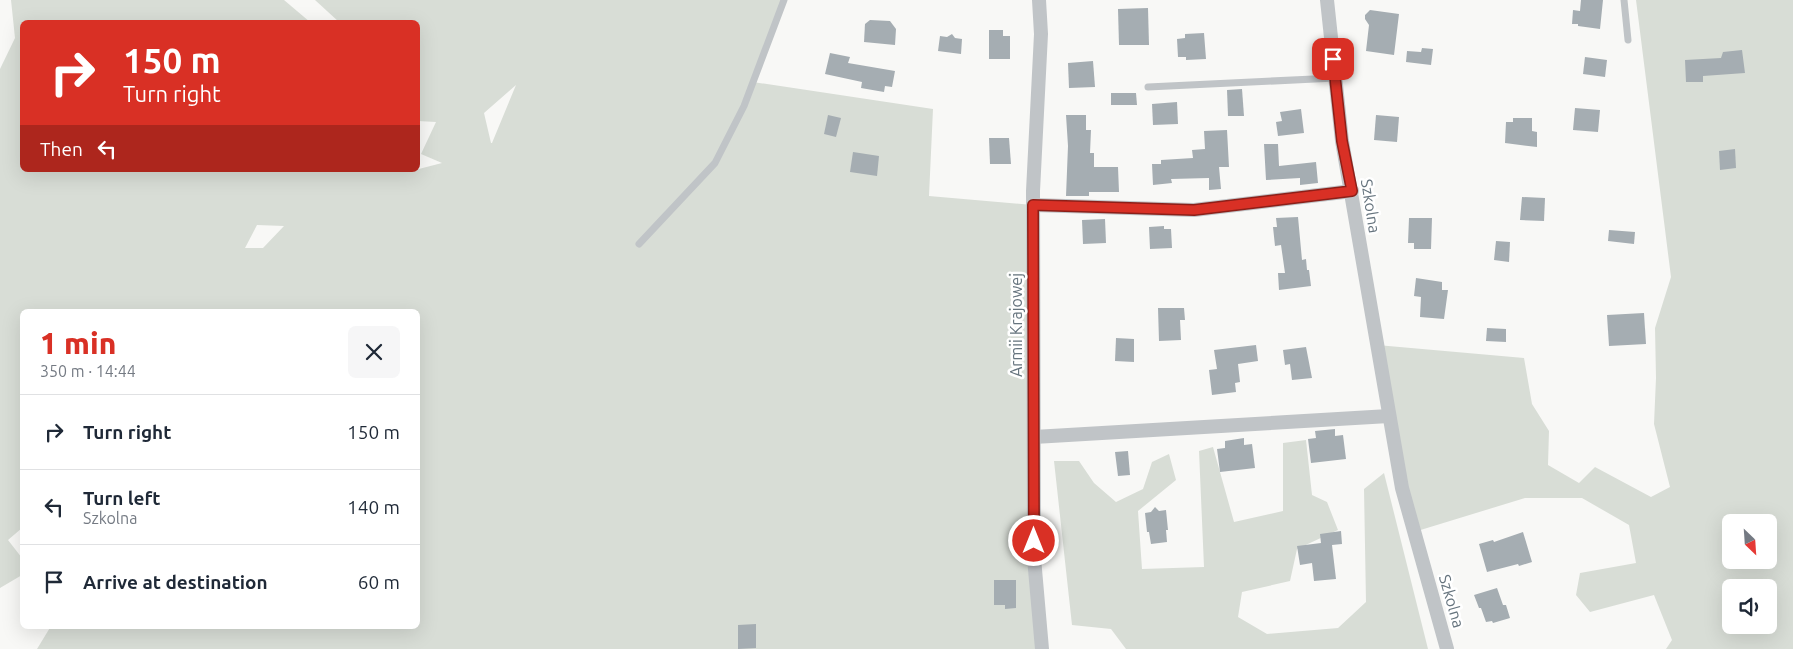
<!DOCTYPE html>
<html lang="en">
<head>
<meta charset="utf-8">
<style>
	:root { --surface:#fff; --page:#f6f6f7; --text:#1f2937; --muted:#747a83; --line:#e0e1e3; --accent:#d93025 }
	body { margin:0; font-family:Ubuntu,sans-serif; background:var(--page); color:var(--text); height:100vh; display:flex; flex-direction:column; font-size:19px; white-space:nowrap }
	* { box-sizing:border-box; margin:0 }
	p { font-size:16px; color:var(--muted) }
	.icon { flex:none; width:28px; height:28px; fill:none; stroke:currentColor; stroke-width:2; stroke-linecap:round; stroke-linejoin:round }
	.map { position:relative; flex:1; overflow:hidden }
	.drawer { position:absolute; left:20px; top:309px; width:400px; height:320px; display:flex; flex-direction:column; background:var(--surface); border-radius:8px; box-shadow:0 5px 20px #0002 }
	.drawer>* { flex:none }
	.banner { position:absolute; left:20px; top:20px; width:400px; height:152px; border-radius:8px; box-shadow:0 5px 20px #0002; background:#d93025; color:#fff; overflow:hidden }
	.needle { width:32px; rotate:155deg }
	.controls { position:absolute; left:1722px; top:514px; display:grid; gap:10px }
	.controls a { display:grid; place-items:center; width:55px; height:55px; border-radius:8px; background:var(--surface); box-shadow:0 5px 20px #0002; font-size:25px }
	.pin { position:absolute; display:grid; place-items:center; width:42px; height:42px; color:#fff; margin:-21px; border-radius:10px; box-shadow:0 2px 8px #0006 }
	.me { position:absolute; width:55px; margin:-28px; rotate:0deg; stroke-linejoin:round; filter:drop-shadow(0 0 4px #0008) }
	.turn { display:flex; align-items:center; gap:18px; height:105px; padding:0 20px; font-size:22px }
	.turn .icon { width:65px; height:65px; stroke-width:2.5 }
	.turn b { display:block; font-size:35px; line-height:42px }
	.then { display:flex; align-items:center; height:48px; padding:0 20px; background:#0003; gap:10px; font-size:19px }
	.round { display:grid; place-items:center; flex:none; width:52px; height:52px; border-radius:8px; background:var(--page) }
	.summary { display:flex; align-items:center; justify-content:space-between; height:85px; padding:0 20px }
	h1 { font-size:30px; font-weight:800; line-height:38px; color:var(--accent) }
	ul { padding:0; list-style:none }
	li { display:flex; align-items:center; gap:15px; height:75px; padding:0 20px; border-top:1px solid var(--line) }
	li div { flex:1 }
	li b { display:block; font-size:19px }
	li em { font-style:normal }
	.map>svg:first-child { display:block }
	.green { fill:#d8ddd6; fill-rule:evenodd }
	.building { fill:#a5adb2 }
	.lines { fill:none; stroke-linecap:round; stroke-linejoin:round }
	.lane { stroke:#c0c4c7; stroke-width:7 }
	.street { stroke:#c0c4c7; stroke-width:14 }
	.route-casing { stroke:#8d1f18; stroke-width:12 }
	.route { stroke:#d93025; stroke-width:9 }
	.labels { text-anchor:middle; stroke-width:5; stroke-linejoin:round; paint-order:stroke }
	.street-label { font-size:16px; fill:#66747e; stroke:#fff }
</style>
</head>
<body>
<div class="map">
<svg width="1793" height="649" viewBox="0 0 1793 649">
	<rect width="100%" height="100%" fill="#f8f8f6"/>
	<g class="green">
		<path d="M11 0H284L310 22H22V170L411 171 442 163 421 154 436 122 418 121V22H339L315 0H784L753 82 933 109 929 196 1033 205 1043 649H37L51 626H418V311H22V528L8 540 22 558V575L0 588V69L15 38ZM516 85 492 143H491L484 113ZM257 225 284 226 263 248H245Z"/>
		<path d="M1636 0H1793V649H1666L1672 640 1654 595 1590 612 1576 595 1580 573 1636 563 1629 525 1582 498H1525L1414 532 1377 345 1524 358 1532 404 1549 431 1548 465 1579 483 1595 467 1651 497 1670 487 1654 424 1656 378 1655 328 1671 277ZM1731 522H1769V560H1731ZM1731 588H1769V625H1731Z"/>
		<path d="M1306 440 1312 495 1327 502 1338 530 1297 549 1290 581 1242 592 1238 617 1267 634 1338 628 1366 602 1364 489 1384 473 1428 649H1126L1111 629 1072 625 1054 461H1079L1094 483 1116 502 1143 489 1152 462 1169 454 1176 480 1138 511 1142 569 1204 567 1199 451 1213 447 1234 522 1283 511V443Z"/>
	</g>
	<g class="building">
		<path d="M1581 0H1603L1600 29 1578 26V24H1572L1573 10 1580 11Z"/>
		<path d="M1148 8 1149 45H1119L1118 9Z"/>
		<path d="M1370 10 1399 14 1394 55 1366 51 1369 25 1365 19V15Z"/>
		<path d="M870 20 890 21 896 29 895 45 864 42 865 24Z"/>
		<path d="M989 30H1003V36H1010V59H989Z"/>
		<path d="M1204 33 1206 59 1186 60V57H1178L1177 39 1185 38V34Z"/>
		<path d="M952 34 955 38 962 39 961 54 938 51 940 36 947 37Z"/>
		<path d="M1422 48 1433 49 1431 65 1406 62 1407 51 1421 52Z"/>
		<path d="M1742 50 1745 73 1703 76V82H1686L1685 60 1721 58 1723 52Z"/>
		<path d="M830 53 850 57 848 63 895 71 892 87 885 86 884 92 861 88 862 82 825 74Z"/>
		<path d="M1585 57 1607 60 1605 77 1583 74Z"/>
		<path d="M1093 61 1095 87 1069 88 1068 63Z"/>
		<path d="M1242 89 1244 116H1228L1227 90Z"/>
		<path d="M1111 93H1136L1137 105H1111Z"/>
		<path d="M1177 102 1178 124 1153 125 1152 104Z"/>
		<path d="M1575 108 1600 110 1598 132 1573 130Z"/>
		<path d="M1301 109 1304 133 1278 136 1276 122 1282 121 1280 112Z"/>
		<path d="M828 115 841 118 836 137 824 134Z"/>
		<path d="M1066 115H1086V130H1091L1090 153H1094V167H1118L1119 192H1089V196H1066L1068 146Z"/>
		<path d="M1376 115 1399 117 1397 142 1374 140Z"/>
		<path d="M1513 118H1532V131L1537 132V147L1505 143 1506 122H1513Z"/>
		<path d="M1227 130 1229 167H1219L1221 189 1209 190V178L1171 179 1172 183 1153 185 1152 164H1161V160L1193 158 1192 150 1205 149 1204 131Z"/>
		<path d="M989 138H1009L1011 164H990Z"/>
		<path d="M1264 144H1278L1279 166 1316 162 1318 183 1300 185V178L1266 180Z"/>
		<path d="M1735 149 1736 168 1720 170 1719 151Z"/>
		<path d="M853 152 879 156 877 176 850 172Z"/>
		<path d="M1522 197 1545 198 1544 221 1520 220Z"/>
		<path d="M1298 217 1302 260 1306 259 1307 270H1309L1311 286 1279 290 1278 273H1285L1281 245 1275 246 1273 227H1277L1276 218Z"/>
		<path d="M1409 218H1432L1431 249H1414V243H1408Z"/>
		<path d="M1105 219 1106 243 1083 244 1082 220Z"/>
		<path d="M1164 226V229H1171L1172 248 1150 249 1149 227Z"/>
		<path d="M1609 230 1635 232 1634 244 1608 241Z"/>
		<path d="M1496 241 1510 242 1509 262 1494 260Z"/>
		<path d="M1416 278 1442 282V290H1448L1444 319 1420 317 1421 297 1414 296Z"/>
		<path d="M1158 308H1184L1185 320H1180L1181 340 1159 341Z"/>
		<path d="M1644 313 1646 344 1609 346 1607 315Z"/>
		<path d="M1487 328 1506 329V342L1486 341Z"/>
		<path d="M1116 338 1134 339V362L1115 361Z"/>
		<path d="M1256 345 1258 361 1238 364 1240 382 1235 383 1236 392 1212 395 1209 370 1217 369 1214 350Z"/>
		<path d="M1306 347 1312 378 1292 380 1290 364 1285 365 1283 350Z"/>
		<path d="M1335 429V436L1343 435 1346 459 1311 463 1308 439 1316 438 1315 431Z"/>
		<path d="M1244 438V445L1252 444 1255 468 1220 472 1217 449 1225 448V441Z"/>
		<path d="M1128 451 1130 475 1118 476 1115 452Z"/>
		<path d="M1155 507 1159 511 1166 510 1168 530H1166L1167 542 1151 544 1149 532H1147L1145 513 1151 512Z"/>
		<path d="M1341 531 1342 544 1332 545 1336 579 1314 581 1312 563 1300 565 1297 546 1321 543 1320 534Z"/>
		<path d="M1523 532 1532 562 1519 566 1518 564 1487 572 1479 544 1493 540 1494 542Z"/>
		<path d="M994 580H1016V608L1005 609V605H994Z"/>
		<path d="M1497 588 1503 605H1506L1510 618 1493 623 1492 621 1486 622 1481 608H1479L1474 595Z"/>
		<path d="M756 624V648L738 649V625Z"/>
	</g>
	<g class="lines">
		<g class="lane">
			<path d="M1624 0 1628 40"/>
			<path d="M1148 87 1335 78"/>
			<path d="M639 244 715 163 744 106 784 0"/>
		</g>
		<g class="street">
			<path d="M1039 0 1041 34 1033 191 1034 558 1042 649"/>
			<path d="M1327 0 1342 141 1402 488 1447 649"/>
			<path d="M1033 205 1194 210 1352 191"/>
			<path d="M1034 437 1389 416"/>
		</g>
	</g>
	<g class="lines">
		<g class="route-casing">
			<path id="route" d="M1034 541 1033 205 1194 210 1352 191 1342 141 1333 59"/>
		</g>
		<use href="#route" class="route"/>
	</g>
	<g class="labels">
		<g class="street-label">
			<text transform="translate(1371 206) rotate(81)" y="6">Szkolna</text>
			<text transform="translate(1016 325) rotate(-90)" y="6">Armii Krajowej</text>
			<text transform="translate(1452 601) rotate(74)" y="6">Szkolna</text>
		</g>
	</g>
</svg>
<div class="controls">
<a><svg class="needle" viewBox="-14 -14 28 28"><path d="M0-13l5 13h-10z" fill="#e53935"/><path d="M0 13l5-13h-10z" fill="#747a83"/></svg></a>
<a><svg class="icon" aria-label="sound" viewBox="0 0 24 24"><path d="M4 9h4l5-4v14l-5-4H4zM17 9q2 3 0 6"/></svg></a>
</div>
<div class="pin" style="left:1333px;top:59px;background:#d93025"><svg class="icon" aria-label="arrive" viewBox="0 0 24 24"><path d="M6 21V4h12l-3 4 3 4H6"/></svg></div>
<svg class="me" style="left:1034px;top:541px" viewBox="-20 -20 40 40"><circle r="17" fill="#d93025" stroke="#fff" stroke-width="3"/><path d="M0-11L8 9 0 5-8 9z" fill="#fff"/></svg>
<div class="banner">
<div class="turn"><svg class="icon" aria-label="right" viewBox="0 0 24 24"><path d="M7 20v-9h11M14 6l5 5-5 5"/></svg><div><b>150 m</b>Turn right</div></div>
<div class="then">Then<svg class="icon" aria-label="left" viewBox="0 0 24 24"><path d="M17 20v-9H6M10 6l-5 5 5 5"/></svg></div>
</div>
<section class="drawer">
<div class="summary"><div><h1>1 min</h1><p>350 m · 14:44</p></div><a class="round"><svg class="icon" aria-label="close" viewBox="0 0 24 24"><path d="M6 6l12 12M18 6L6 18"/></svg></a></div>
<ul>
<li><svg class="icon" aria-label="right" viewBox="0 0 24 24"><path d="M7 20v-9h11M14 6l5 5-5 5"/></svg><div><b>Turn right</b></div><em>150 m</em></li>
<li><svg class="icon" aria-label="left" viewBox="0 0 24 24"><path d="M17 20v-9H6M10 6l-5 5 5 5"/></svg><div><b>Turn left</b><p>Szkolna</p></div><em>140 m</em></li>
<li><svg class="icon" aria-label="arrive" viewBox="0 0 24 24"><path d="M6 21V4h12l-3 4 3 4H6"/></svg><div><b>Arrive at destination</b></div><em>60 m</em></li>
</ul>
</section>
</div>
</body>
</html>
